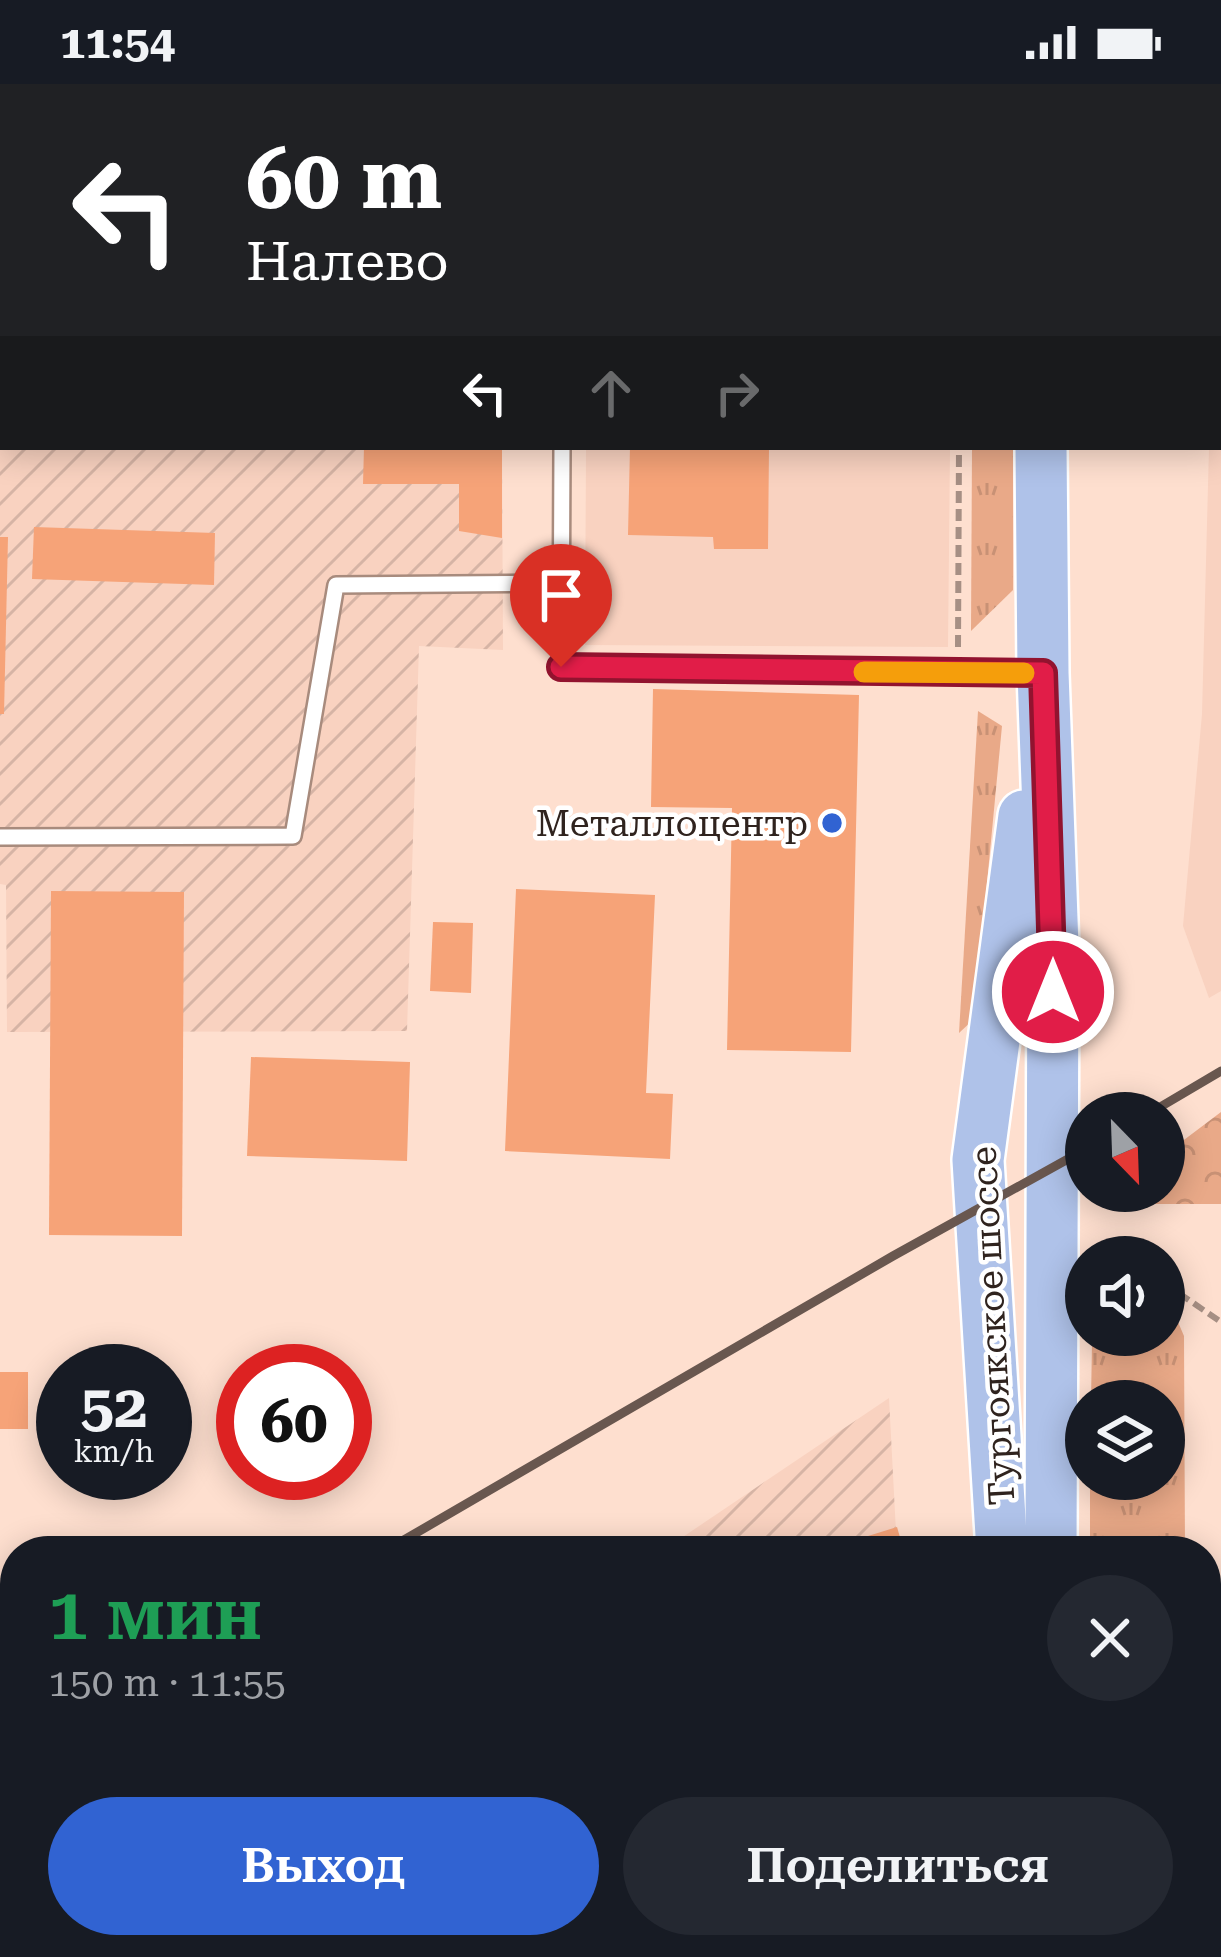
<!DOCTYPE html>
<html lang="ru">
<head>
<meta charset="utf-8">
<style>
	:root { --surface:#171b24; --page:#242831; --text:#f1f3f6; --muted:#9ea1a6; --accent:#3163d2 }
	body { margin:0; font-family:"Roboto Serif",serif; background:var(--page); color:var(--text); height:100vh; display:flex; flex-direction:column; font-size:45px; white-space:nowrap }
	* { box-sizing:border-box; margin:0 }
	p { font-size:39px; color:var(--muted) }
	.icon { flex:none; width:66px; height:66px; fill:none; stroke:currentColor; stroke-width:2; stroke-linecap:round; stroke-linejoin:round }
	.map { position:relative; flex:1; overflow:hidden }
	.sheet { position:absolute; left:0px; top:1452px; width:1221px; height:423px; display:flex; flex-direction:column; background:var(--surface); border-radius:48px 48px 0 0; box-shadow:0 6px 30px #0003 }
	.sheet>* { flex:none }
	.hud { position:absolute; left:0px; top:0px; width:1221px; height:366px; box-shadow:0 6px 30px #0003; background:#202124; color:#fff; overflow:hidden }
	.needle { width:78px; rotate:157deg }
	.tools { position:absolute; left:1065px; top:1008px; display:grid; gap:24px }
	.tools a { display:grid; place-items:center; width:120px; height:120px; border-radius:50%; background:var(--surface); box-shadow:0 6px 30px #0003; font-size:60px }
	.speed { position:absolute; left:36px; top:1260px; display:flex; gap:24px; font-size:60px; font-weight:700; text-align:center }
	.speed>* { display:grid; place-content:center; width:156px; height:156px; border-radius:50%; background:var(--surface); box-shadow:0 6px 30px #0003; line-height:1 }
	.speed small { font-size:30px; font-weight:400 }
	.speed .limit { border:18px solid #d22; background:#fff; color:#111 }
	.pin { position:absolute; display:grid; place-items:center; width:102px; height:102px; color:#fff; margin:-123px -51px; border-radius:50% 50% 50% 0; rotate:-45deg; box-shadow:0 0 12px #0007 }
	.pin .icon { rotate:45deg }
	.me { position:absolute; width:132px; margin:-66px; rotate:0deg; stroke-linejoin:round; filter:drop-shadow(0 0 9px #0008) }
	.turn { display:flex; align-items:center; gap:42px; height:252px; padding:0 48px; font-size:54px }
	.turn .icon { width:156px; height:156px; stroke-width:2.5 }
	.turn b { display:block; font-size:84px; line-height:102px }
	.lanes { display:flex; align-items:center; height:114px; padding:0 48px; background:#0003; justify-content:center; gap:60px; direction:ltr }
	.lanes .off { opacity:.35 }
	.round { display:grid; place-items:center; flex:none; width:126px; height:126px; border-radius:63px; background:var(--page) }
	.head { display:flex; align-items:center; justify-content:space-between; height:204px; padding:0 48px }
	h1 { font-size:72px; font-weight:600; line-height:90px; color:#1e9e55 }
	.primary-button { display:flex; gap:24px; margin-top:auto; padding:24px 48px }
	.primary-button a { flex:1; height:138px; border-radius:72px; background:var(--accent); color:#fff; font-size:48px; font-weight:600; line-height:138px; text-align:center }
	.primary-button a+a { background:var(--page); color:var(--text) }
	.status { display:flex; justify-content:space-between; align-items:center; height:84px; padding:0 60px; background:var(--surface); direction:ltr }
	.status svg { height:33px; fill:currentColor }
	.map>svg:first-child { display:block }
	.built { fill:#f9d2c0 }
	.industrial { fill:url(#industrial-furrows) }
	.grass { fill:url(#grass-tufts) }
	.forest { fill:url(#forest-crowns) }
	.building { fill:#f6a378 }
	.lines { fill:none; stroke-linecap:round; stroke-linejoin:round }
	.lane-casing { stroke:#a88b7d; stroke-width:20 }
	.primary-casing { stroke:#fff; stroke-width:56 }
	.path { stroke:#a68f84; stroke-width:6; stroke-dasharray:12 6; stroke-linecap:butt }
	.lane { stroke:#fff; stroke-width:15 }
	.primary { stroke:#afc2e9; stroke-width:51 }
	.rail { stroke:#69574f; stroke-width:9 }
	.route-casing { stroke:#92132f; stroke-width:30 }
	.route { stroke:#e11d48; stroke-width:21 }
	.slow { stroke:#f59e0b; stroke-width:21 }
	.poi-dot { fill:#3163d2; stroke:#fff; stroke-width:4.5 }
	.labels { text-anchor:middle; stroke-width:9; stroke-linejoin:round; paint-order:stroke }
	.poi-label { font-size:36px; fill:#2f231e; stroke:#fff; text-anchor:end }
	.street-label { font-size:36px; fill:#2f231e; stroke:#fff }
</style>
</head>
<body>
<div class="status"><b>11:54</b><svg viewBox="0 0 49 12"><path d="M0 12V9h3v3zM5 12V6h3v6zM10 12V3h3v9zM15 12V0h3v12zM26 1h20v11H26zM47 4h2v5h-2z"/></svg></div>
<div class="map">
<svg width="1221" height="1873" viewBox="0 0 1221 1873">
	<defs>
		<pattern id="industrial-furrows" width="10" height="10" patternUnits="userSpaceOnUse" patternTransform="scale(3)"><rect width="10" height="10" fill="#f9d2c0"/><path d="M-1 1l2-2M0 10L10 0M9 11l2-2" fill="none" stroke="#d6b4a5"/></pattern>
		<pattern id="grass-tufts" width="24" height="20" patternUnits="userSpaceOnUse" patternTransform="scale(3)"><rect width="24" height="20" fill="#e9a988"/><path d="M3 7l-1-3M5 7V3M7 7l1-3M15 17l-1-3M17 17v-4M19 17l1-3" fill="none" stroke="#c89175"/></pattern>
		<pattern id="forest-crowns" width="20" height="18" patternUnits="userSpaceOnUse" patternTransform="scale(3)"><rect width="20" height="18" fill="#e9a988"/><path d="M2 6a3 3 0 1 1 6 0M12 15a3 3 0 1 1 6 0" fill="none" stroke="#c89175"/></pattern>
	</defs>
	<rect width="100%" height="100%" fill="#fedfcf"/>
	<g class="built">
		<path d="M1217 0H1221V907L1209 914 1183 842 1202 630 1209 363H1218Z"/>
		<path d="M586 363H950L948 563 585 561Z"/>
	</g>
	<g class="industrial">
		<path d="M0 29 3 363H502L503 566 419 562 407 947 7 948 6 801 0 800Z"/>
		<path d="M889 1314 897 1467H662Z"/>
		<path d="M49 1860H458L460 1873H41Z"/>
		<path d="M711 1860H735L739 1873H655Z"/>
	</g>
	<g class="grass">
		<path d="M972 363H1013V506L971 547Z"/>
		<path d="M978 627 1002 642 974 935 959 949Z"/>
		<path d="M1165 1225 1175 1231 1184 1252 1185 1467H1090V1395H1164V1317H1091L1092 1258 1095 1251H1164Z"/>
		<path d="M924 1860H987L988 1873H921Z"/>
		<rect x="1096" y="1860" width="108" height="13"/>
	</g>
	<path class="forest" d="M1221 1028V1120H1109L1123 1107H1164V1071Z"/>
	<g class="building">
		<path d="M364 363H502V454L459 447V400H363Z"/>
		<path d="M630 363H769L768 465H714L713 453 628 451Z"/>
		<path d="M34 443 215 449 214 501 32 495Z"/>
		<path d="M0 453H8L4 630H0Z"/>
		<path d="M653 605 859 611 851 968 727 966 732 724 651 723Z"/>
		<path d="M516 805 655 811 646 1009 673 1010 670 1075 505 1067Z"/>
		<path d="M51 807 184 808 182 1152 49 1151Z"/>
		<path d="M433 838 473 839 471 909 430 907Z"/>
		<path d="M251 973 410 978 407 1077 247 1072Z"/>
		<rect x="0" y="1288" width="28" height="57"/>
		<path d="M897 1443 904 1467H823V1466Z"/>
		<path d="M272 1860H460L462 1873H275Z"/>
		<path d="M553 1860H600V1862L557 1872Z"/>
	</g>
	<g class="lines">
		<g class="lane-casing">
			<g id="lane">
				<path d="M563 0V3"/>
				<path d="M562 363 561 583 1034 589"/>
				<path d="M0 753 293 752 336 501 561 499"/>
				<path d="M1206 1654 1221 1653"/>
				<path d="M1206 1683 1214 1873"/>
				<path d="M873 1873V1860"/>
			</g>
		</g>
		<g class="primary-casing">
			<g id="primary">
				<path d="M1041 0V3"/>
				<path d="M1041 363 1043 589 1053 863 1051 1467"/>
				<path d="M1002 1467 978 1076 1024 732"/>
				<path d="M1035 1860V1873"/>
			</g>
		</g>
		<g class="path">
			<path d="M961 3V0"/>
			<path d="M958 563 959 363"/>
			<path d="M1164 1199 1221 1238"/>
		</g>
		<use href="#lane" class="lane"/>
		<use href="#primary" class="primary"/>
		<g class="rail">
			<path d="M1150 1029 1221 987"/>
			<path d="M385 1467 893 1172 1086 1065"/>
			<path d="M0 1799 15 1784"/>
		</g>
	</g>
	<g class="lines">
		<g class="route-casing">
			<path id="route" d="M561 583 1043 589 1053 908"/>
		</g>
		<use href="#route" class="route"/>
		<path class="slow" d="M864 588 1024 589"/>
	</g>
	<circle class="poi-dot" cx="832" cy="739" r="12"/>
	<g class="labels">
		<g class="poi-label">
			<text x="808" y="752">Металлоцентр</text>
		</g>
		<g class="street-label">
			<text transform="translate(992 1242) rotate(-93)" y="13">Тургоякское шоссе</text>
		</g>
	</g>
</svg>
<div class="tools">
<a><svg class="needle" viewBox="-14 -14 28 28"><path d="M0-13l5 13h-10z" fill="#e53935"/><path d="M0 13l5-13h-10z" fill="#9ea1a6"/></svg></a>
<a><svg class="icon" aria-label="sound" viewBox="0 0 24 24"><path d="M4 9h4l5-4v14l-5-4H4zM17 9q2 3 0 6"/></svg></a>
<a><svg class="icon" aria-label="layers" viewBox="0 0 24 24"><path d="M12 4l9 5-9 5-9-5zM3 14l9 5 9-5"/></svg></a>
</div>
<div class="speed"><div>52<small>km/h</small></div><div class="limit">60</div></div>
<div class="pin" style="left:561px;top:583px;background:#d93025"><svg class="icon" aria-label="arrive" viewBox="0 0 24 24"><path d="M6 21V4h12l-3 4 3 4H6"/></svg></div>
<svg class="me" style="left:1053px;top:908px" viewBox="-20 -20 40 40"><circle r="17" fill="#e11d48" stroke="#fff" stroke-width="3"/><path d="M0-11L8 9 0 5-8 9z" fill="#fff"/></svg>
<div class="hud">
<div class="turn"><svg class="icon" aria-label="left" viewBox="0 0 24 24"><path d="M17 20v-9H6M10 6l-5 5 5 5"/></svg><div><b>60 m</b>Налево</div></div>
<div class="lanes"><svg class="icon" aria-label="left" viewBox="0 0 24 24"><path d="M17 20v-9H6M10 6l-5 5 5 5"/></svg><svg class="icon off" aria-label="ahead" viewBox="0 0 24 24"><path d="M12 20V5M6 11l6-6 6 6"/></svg><svg class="icon off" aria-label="right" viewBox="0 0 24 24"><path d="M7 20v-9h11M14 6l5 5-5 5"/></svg></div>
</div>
<section class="sheet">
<div class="head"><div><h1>1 мин</h1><p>150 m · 11:55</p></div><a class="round"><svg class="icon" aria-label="close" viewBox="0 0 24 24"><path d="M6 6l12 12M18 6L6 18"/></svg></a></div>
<div class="primary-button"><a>Выход</a><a>Поделиться</a></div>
</section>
</div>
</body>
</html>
